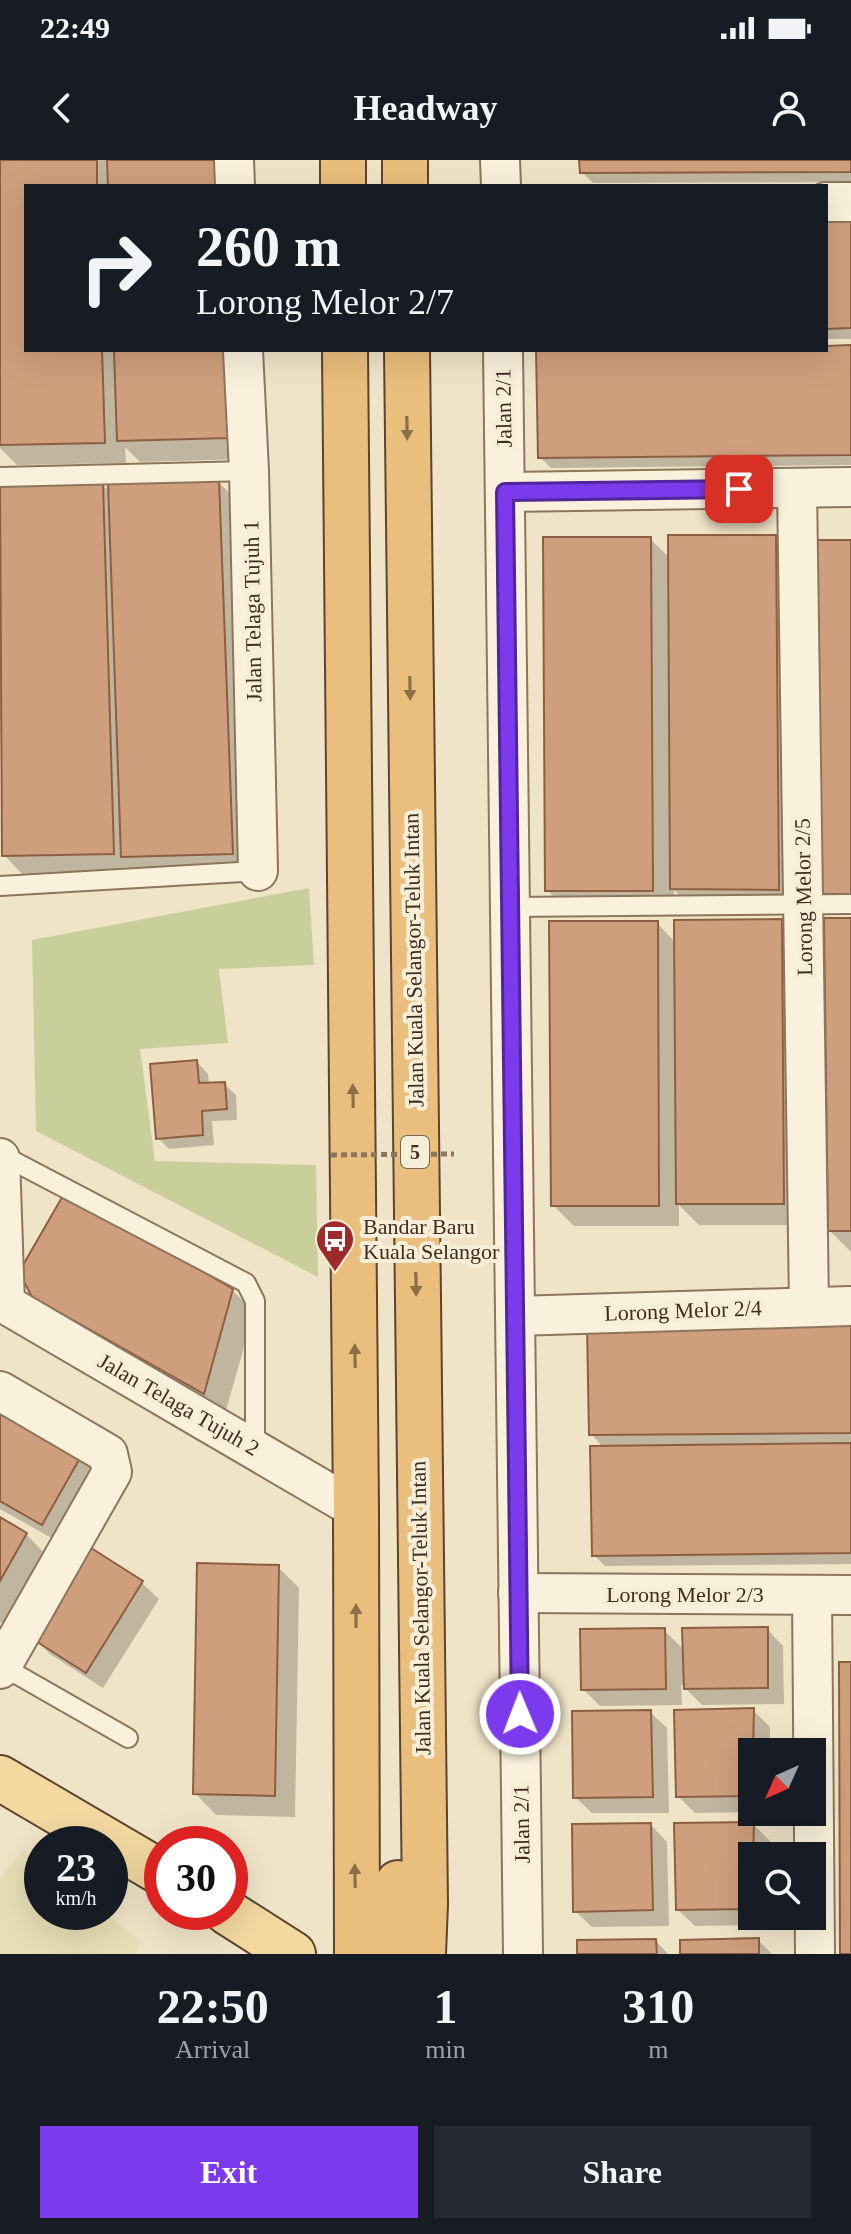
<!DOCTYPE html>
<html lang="en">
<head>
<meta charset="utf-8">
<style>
	:root { --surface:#171b24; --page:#242831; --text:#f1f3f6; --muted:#9ea1a6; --accent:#7c3aed }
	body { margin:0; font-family:Georgia,serif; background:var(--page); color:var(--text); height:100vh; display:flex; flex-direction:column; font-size:30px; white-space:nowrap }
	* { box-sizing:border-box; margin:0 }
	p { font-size:26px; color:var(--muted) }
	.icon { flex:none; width:44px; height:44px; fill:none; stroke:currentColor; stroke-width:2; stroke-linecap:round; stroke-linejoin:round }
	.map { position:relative; height:1794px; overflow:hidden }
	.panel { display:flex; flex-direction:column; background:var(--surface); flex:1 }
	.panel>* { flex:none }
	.hud { position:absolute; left:24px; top:24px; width:804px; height:168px; border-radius:0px; box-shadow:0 8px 32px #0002; background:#171b24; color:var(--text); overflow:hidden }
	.needle { width:52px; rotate:225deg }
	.buttons { position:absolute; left:738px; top:1578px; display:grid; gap:16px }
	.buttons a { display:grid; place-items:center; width:88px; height:88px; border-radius:0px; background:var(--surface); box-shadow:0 8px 32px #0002; font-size:40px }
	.speed { position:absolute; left:24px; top:1666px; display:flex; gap:16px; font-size:40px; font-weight:700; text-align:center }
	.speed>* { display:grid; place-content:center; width:104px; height:104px; border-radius:50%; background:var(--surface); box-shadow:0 8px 32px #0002; line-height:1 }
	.speed small { font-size:20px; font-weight:400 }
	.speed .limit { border:12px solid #d22; background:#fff; color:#111 }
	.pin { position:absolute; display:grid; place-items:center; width:68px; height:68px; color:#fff; margin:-34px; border-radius:16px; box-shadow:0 4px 12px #0006 }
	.me { position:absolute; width:88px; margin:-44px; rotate:359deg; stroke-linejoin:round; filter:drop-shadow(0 0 6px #0008) }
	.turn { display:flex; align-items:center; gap:28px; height:168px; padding:0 40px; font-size:36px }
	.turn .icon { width:104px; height:104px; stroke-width:2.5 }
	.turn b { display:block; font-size:56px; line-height:68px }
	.eta { display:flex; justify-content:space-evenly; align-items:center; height:136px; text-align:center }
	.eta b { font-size:48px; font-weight:600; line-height:56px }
	.button { display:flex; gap:16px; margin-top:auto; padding:16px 40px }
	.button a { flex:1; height:92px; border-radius:0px; background:var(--accent); color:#fff; font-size:32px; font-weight:600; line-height:92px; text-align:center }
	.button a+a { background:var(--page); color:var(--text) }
	.status { display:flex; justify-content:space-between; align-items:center; height:56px; padding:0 40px; background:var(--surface); direction:ltr }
	.status svg { height:22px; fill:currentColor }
	header { display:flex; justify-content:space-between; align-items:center; height:104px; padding:0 40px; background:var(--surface); font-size:36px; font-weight:600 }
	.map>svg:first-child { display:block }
	.farmland { fill:#e6deb5 }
	.green { fill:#c9cf9b }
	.shadow { fill:#0003 }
	.building { fill:#cf9f7d; stroke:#8d5f41; stroke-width:2 }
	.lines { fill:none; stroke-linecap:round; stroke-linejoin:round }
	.service-casing { stroke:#8d765c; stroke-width:22 }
	.minor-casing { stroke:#8d765c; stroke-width:42 }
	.primary-casing { stroke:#5b4430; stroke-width:48 }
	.trunk-casing { stroke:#5b4430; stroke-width:48 }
	.service { stroke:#faf1dc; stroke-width:18 }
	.minor { stroke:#faf1dc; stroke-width:38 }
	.primary { stroke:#f3d9a0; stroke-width:44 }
	.trunk { stroke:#eabe7c; stroke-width:44 }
	.path-bridge { stroke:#8d765c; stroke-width:5; stroke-dasharray:6 4; stroke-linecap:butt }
	.oneway { fill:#8b6f49 }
	.route-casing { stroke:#51269a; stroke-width:20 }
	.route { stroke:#7c3aed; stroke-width:14 }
	.labels { text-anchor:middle; stroke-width:8; stroke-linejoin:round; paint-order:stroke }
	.shield { fill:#f7eed8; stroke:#756857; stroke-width:2 }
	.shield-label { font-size:20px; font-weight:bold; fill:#3d2e20 }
	.street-label { font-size:22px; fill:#3d2e20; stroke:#f7eed8 }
	.poi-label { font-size:22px; fill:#3d2e20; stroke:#f7eed8; text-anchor:start }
</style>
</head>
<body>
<div class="status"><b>22:49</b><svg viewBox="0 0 49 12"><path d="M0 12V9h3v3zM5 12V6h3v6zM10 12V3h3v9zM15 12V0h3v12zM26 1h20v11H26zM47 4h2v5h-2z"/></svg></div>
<header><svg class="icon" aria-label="back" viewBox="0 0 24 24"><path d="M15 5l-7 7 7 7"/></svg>Headway<svg class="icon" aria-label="person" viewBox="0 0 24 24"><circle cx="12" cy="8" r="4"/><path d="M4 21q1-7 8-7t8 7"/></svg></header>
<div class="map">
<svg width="851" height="1794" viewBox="0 0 851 1794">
	<rect width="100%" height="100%" fill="#f0e4c8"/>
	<path class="farmland" d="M23 1690 42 1705V1752H103L142 1782 135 1794H0V1719Z"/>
	<path class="green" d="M309 728 314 805 219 809 228 883 140 889 155 1001 316 1005 318 1117 36 971 32 780Z"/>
	<g class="shadow">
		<path d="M0 0H238L239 26H26V190H245L248 299 140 302 125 287 126 303 17 305 0 288Z"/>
		<path d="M581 0H851V22L593 23 582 12Z"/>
		<rect x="826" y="61" width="25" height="118"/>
		<path d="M851 187V305L551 308 540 297 826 190V188Z"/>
		<path d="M218 322 240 343 253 714 144 717 134 707V714L25 717 4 695 0 552V326L102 324 111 333Z"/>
		<path d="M775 377 797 398 799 750H694L674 730V751H569L547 730 650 379 670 398Z"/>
		<path d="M851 382V754H840L819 733Z"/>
		<path d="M851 760V1092L830 1071Z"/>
		<path d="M782 761 803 783 804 1065H699L679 1045V1066H574L553 1045 657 763 676 783Z"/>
		<path d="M197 902 208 914 209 925 224 924 236 935 237 960 212 961 214 985 169 989 158 978Z"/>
		<path d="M232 1130 254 1152 225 1254 56 1158 34 1136Z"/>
		<path d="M851 1165V1404L605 1406 594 1395 604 1288 591 1274Z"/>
		<path d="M0 1246 104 1314 64 1385 0 1349Z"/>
		<path d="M0 1360 26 1374 47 1396 7 1466 0 1462Z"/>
		<path d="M89 1389 142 1423 159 1439 103 1528 50 1494 33 1477Z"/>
		<path d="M278 1407 299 1428 295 1657 216 1655 195 1633Z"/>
		<path d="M767 1469 783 1486 784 1544 702 1545 681 1524 682 1545 600 1546 583 1529 664 1470 685 1491Z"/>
		<path d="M753 1550 770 1567V1592H752V1652L695 1653 678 1636Z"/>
		<path d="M650 1552 667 1568 669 1653H592L575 1637Z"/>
		<path d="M753 1664 770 1681V1696H752V1756H771V1765L695 1766 678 1750Z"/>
		<path d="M651 1665 667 1682 669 1766 592 1767 575 1751Z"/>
		<path d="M758 1780 772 1794H682Z"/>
		<path d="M656 1781 668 1794H579Z"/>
	</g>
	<g class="building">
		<path d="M0 0H97V26H26V190H102L105 283 0 285Z"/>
		<path d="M107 0H218L219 26H108Z"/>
		<path d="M579 0H851V12L580 13Z"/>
		<path d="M826 59H851V168L826 169Z"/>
		<path d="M851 185V295L538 298 536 190H826V186Z"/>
		<path d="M114 190H225L228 278 117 281Z"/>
		<path d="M219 320 233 694 121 697 108 323Z"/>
		<path d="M103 322 114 694 2 696 0 324Z"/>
		<path d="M668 375H776L779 730 670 729Z"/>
		<path d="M543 377H651L653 731H545Z"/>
		<path d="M814 380H851V734H817Z"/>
		<path d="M824 758H851V1071H828Z"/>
		<path d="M782 759 784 1044H676L674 760Z"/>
		<path d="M549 761H658L659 1046H551Z"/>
		<path d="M197 900 199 923 225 922 227 949 202 951 203 975 156 979 150 904Z"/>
		<path d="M65 1032 233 1129 204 1234 32 1137 19 1112Z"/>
		<path d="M851 1163V1273L589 1275 587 1166Z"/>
		<path d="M0 1244 84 1291 42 1365 0 1341Z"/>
		<path d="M851 1283V1393L592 1396 590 1286Z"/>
		<path d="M0 1357 27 1373 0 1421Z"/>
		<path d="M88 1386 143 1421 86 1513 31 1478Z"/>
		<path d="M197 1403 279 1405 275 1636 193 1634Z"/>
		<path d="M768 1467V1528L684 1529 682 1468Z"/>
		<path d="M665 1468 666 1529 581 1530 580 1469Z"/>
		<path d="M839 1502H851V1794H840Z"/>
		<path d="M754 1548 752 1636 676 1637 674 1550Z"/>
		<path d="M651 1550 653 1637 573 1638 572 1551Z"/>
		<path d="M754 1662 752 1749 676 1750 674 1663Z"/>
		<path d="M651 1663 653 1750 573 1752 572 1664Z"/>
		<path d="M759 1778V1794H680V1780Z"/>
		<path d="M656 1779 657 1794H577V1780Z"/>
	</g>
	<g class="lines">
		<g class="service-casing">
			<g id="service">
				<path d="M0 317 249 311"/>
				<path d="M0 726 258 711"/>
				<path d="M509 747 851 744"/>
				<path d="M0 994 246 1123 255 1141V1288"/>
				<path d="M2 1506 128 1578"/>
			</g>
		</g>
		<g class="minor-casing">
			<g id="minor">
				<path d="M234 0 235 26"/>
				<path d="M500 0 501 26"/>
				<path d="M826 42H851"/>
				<path d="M243 190 249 311 258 711"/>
				<path d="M503 190 523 1794"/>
				<path d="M797 328 809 1146"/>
				<path d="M505 332 851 327"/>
				<path d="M0 998 5 1144"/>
				<path d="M0 1141 356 1349"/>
				<path d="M515 1156 851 1146"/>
				<path d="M0 1231 108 1294 112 1312 0 1509"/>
				<path d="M518 1433 851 1435"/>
				<path d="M812 1435 815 1794"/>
			</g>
		</g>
		<g class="primary-casing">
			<g id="primary">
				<path d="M0 1618 162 1713"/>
				<path d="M227 1752 293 1794"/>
			</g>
		</g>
		<g class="trunk-casing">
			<g id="trunk">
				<path d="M343 0V26"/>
				<path d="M405 0V26"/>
				<path d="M345 190 356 1349 357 1794"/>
				<path d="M407 190 425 1744 423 1794"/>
				<path d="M390 1794 398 1753V1723"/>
			</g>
		</g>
		<use href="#service" class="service"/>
		<use href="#minor" class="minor"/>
		<use href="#primary" class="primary"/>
		<use href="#trunk" class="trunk"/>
		<path class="path-bridge" d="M331 995 454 994"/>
	</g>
	<defs><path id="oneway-solid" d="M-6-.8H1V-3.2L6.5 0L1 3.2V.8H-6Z" transform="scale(2)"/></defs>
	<g class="oneway">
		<use href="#oneway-solid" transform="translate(407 268) rotate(89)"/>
		<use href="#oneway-solid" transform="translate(410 528) rotate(89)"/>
		<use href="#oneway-solid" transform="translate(353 936) rotate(-91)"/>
		<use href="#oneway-solid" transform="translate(416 1124) rotate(89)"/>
		<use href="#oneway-solid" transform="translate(355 1196) rotate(-91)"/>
		<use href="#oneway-solid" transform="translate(356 1456) rotate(-90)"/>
		<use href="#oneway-solid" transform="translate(355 1716) rotate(-91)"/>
	</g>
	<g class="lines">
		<g class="route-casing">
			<path id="route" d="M520 1554 505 332 739 329"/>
		</g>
		<use href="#route" class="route"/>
	</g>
	<defs>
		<g id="bus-pin" transform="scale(2)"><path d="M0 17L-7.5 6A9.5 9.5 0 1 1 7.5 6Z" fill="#9e2a2b" stroke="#f7eed8"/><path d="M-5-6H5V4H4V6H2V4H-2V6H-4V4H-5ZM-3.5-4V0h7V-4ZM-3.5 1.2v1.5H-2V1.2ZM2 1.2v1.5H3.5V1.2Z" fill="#fff"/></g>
	</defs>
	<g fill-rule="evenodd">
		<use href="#bus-pin" x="335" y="1079"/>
	</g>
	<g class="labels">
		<rect class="shield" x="401" y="976" width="28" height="32" rx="6"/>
		<g class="shield-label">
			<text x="415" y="999">5</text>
		</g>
		<g class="street-label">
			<text transform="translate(503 248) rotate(-91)" y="8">Jalan 2/1</text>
			<text transform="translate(252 451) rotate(-91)" y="8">Jalan Telaga Tujuh 1</text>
			<text transform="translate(803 737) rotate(-91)" y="8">Lorong Melor 2/5</text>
			<text transform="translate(413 800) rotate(-91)" y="8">Jalan Kuala Selangor-Teluk Intan</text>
			<text transform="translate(683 1150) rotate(-2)" y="8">Lorong Melor 2/4</text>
			<text transform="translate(179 1244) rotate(30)" y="8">Jalan Telaga Tujuh 2</text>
			<text x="685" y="1442">Lorong Melor 2/3</text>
			<text transform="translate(420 1448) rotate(-91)" y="8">Jalan Kuala Selangor-Teluk Intan</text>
			<text transform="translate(521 1664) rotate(-91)" y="8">Jalan 2/1</text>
		</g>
		<g class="poi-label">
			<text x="363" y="1074">Bandar Baru<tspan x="363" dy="25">Kuala Selangor</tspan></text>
		</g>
	</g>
</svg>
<div class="buttons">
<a><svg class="needle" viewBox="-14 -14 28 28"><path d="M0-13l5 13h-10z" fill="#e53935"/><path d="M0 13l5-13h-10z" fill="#9ea1a6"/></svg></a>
<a><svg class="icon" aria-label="search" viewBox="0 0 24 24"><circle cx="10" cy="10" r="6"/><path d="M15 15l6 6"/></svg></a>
</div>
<div class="speed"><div>23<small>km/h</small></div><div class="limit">30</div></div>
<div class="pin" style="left:739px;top:329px;background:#d93025"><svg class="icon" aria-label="arrive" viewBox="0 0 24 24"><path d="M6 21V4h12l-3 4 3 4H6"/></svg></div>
<svg class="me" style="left:520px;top:1554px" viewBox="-20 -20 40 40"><circle r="17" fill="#7c3aed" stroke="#fff" stroke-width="3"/><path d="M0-11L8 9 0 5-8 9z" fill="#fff"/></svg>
<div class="hud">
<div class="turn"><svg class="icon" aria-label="right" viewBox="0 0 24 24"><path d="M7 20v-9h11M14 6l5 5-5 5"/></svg><div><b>260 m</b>Lorong Melor 2/7</div></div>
</div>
</div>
<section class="panel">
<div class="eta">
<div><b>22:50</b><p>Arrival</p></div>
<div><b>1</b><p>min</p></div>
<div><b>310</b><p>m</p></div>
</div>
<div class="button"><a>Exit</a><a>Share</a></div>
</section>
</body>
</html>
